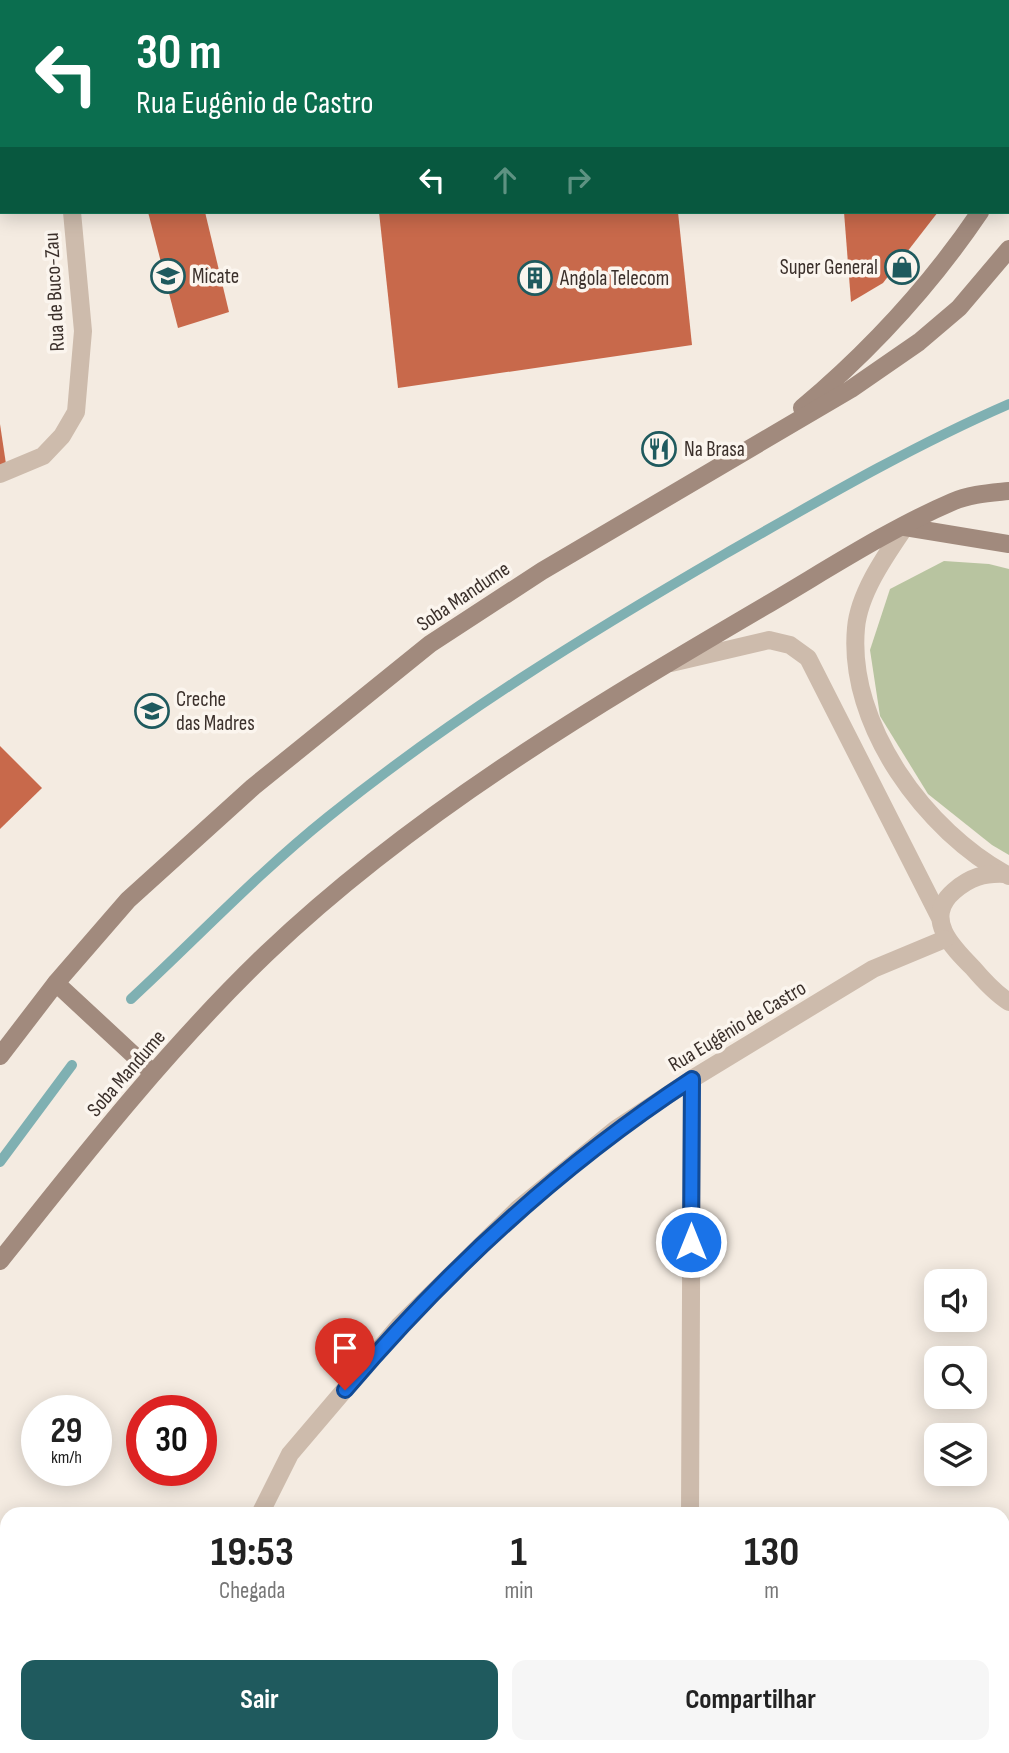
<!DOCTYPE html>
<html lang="pt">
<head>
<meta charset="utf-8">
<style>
	:root { --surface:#fff; --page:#f6f6f6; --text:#222; --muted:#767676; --accent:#1f5a5e }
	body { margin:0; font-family:"Sofia Sans Condensed",sans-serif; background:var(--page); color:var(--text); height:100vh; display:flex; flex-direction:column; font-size:26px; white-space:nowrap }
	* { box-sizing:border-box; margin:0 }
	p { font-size:23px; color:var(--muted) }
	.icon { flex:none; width:38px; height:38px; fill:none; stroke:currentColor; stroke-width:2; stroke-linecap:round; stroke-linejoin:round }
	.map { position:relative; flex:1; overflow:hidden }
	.details { position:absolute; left:0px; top:1507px; width:1010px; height:247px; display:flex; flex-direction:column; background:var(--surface); border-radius:21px 21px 0 0; box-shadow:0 4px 18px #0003 }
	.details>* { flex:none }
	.banner { position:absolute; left:0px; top:0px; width:1010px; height:214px; box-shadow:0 4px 18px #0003; background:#0b6e4f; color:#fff; overflow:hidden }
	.fabs { position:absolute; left:924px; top:1269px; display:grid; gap:14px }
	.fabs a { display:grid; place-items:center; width:63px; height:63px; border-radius:14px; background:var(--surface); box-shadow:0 4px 18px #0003; font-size:35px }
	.speed { position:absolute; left:21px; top:1395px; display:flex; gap:14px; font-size:35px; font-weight:700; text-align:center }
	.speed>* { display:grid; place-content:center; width:91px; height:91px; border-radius:50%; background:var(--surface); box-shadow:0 4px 18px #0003; line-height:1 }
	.speed small { font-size:18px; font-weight:400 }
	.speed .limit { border:10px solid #d22; background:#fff; color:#111 }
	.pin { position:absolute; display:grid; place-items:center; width:60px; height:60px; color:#fff; margin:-72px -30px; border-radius:50% 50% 50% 0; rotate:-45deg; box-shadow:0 0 7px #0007 }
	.pin .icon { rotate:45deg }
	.me { position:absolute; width:77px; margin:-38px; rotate:0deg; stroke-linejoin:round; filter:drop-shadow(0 0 5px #0008) }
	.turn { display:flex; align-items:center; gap:24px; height:147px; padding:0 21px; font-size:32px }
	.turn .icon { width:91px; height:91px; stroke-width:2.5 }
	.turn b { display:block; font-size:49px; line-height:60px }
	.lanes { display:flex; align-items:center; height:66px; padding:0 21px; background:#0003; justify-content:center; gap:35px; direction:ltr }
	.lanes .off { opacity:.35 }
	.eta { display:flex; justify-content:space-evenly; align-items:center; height:119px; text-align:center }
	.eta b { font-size:42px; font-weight:700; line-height:49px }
	.cta { display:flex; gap:14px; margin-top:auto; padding:14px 21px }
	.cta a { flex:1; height:80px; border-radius:14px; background:var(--accent); color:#fff; font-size:28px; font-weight:700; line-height:80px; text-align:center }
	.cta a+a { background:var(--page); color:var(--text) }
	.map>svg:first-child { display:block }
	.green { fill:#b8c4a0 }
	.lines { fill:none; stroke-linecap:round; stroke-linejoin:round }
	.stream { stroke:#7fb0b2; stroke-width:10 }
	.building { fill:#c8694b }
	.minor { stroke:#cdbbac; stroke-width:18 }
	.tertiary { stroke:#cdbbac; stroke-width:18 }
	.secondary { stroke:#a18a7d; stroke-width:18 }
	.route-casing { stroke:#114b97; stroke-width:18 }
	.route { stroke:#1a73e8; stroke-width:12 }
	.labels { text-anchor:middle; stroke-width:7; stroke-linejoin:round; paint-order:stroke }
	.poi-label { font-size:21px; fill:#3b302b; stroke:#fbf5ee; text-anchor:start }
	.street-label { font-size:21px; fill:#3b302b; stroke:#fbf5ee }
</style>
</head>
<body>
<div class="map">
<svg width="1009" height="1753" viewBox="0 0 1009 1753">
	<rect width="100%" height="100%" fill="#f4ebe1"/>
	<path class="green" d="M944 561 989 564 1009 569V855L992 845 928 794 880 716 870 650 890 589Z"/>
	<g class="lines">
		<g class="stream">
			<path d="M131 999C196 939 258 873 328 817 452 717 587 634 725 554 818 501 910 447 1009 404"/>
			<path d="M0 1162 72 1065"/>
		</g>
	</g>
	<g class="building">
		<path d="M148 212H205L229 312 178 328Z"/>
		<path d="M379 212H678L692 345 398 388Z"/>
		<path d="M844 212H938L883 283 851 302Z"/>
		<path d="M0 424 6 464 0 465Z"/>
		<path d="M0 746 42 788 0 829Z"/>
	</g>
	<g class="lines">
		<g class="minor">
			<path d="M47 0V2"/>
			<path d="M286 0V2"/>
			<path d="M501 0V2"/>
			<path d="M777 0 778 2"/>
			<path d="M1008 33 1009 28"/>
			<path d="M0 88H2"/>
			<path d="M0 474 43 456 62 436 76 412 83 331 72 212"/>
			<path d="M690 1514 692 1079"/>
			<path d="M689 1753V1746"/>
		</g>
		<g class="tertiary">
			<path d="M905 527C886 555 859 593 856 628 847 725 926 832 1009 876"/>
			<path d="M671 663 769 640 790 645 808 658 939 916"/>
			<path d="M1005 874C984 873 970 877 954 891 923 918 952 947 973 968 984 981 995 993 1009 1002"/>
			<path d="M260 1514 290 1454 399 1326 518 1209 616 1129 692 1079 873 969 945 939"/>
			<path d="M253 1746V1753"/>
		</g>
		<g class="secondary">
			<path d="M1008 167 1009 165"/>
			<path d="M802 408C871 350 930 286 980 212"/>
			<path d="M905 527 1009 544"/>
			<path d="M56 983 153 1073"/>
			<path d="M0 1056 56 983 128 900 253 787 430 644 542 571 851 389 919 342 959 308 1009 249"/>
			<path d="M0 1261C84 1155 169 1047 267 953 414 813 591 708 765 606 825 571 889 529 952 502 970 494 990 493 1009 491"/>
		</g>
	</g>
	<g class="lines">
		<g class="route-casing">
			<path id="route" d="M345 1390C447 1270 560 1165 692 1079L691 1242"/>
		</g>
		<use href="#route" class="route"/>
	</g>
	<defs>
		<g id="shop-ring" transform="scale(1.75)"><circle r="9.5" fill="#fbf5ee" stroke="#1f5a5e" stroke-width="1.5"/><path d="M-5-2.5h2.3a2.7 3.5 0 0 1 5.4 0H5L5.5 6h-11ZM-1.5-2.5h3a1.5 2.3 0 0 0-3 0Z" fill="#1f5a5e"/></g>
		<g id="school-ring" transform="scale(1.75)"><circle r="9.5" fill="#fbf5ee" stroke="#1f5a5e" stroke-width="1.5"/><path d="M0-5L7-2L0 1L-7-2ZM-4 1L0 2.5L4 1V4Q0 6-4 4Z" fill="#1f5a5e"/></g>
		<g id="building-ring" transform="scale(1.75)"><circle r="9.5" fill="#fbf5ee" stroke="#1f5a5e" stroke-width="1.5"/><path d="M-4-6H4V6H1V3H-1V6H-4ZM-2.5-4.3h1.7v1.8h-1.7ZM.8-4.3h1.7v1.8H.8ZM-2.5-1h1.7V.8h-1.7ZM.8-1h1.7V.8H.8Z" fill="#1f5a5e"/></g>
		<g id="restaurant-ring" transform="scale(1.75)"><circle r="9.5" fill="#fbf5ee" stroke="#1f5a5e" stroke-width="1.5"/><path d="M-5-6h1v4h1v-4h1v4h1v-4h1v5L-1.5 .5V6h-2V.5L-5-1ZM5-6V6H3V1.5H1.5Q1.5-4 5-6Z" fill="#1f5a5e"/></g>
	</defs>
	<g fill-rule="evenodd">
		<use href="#shop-ring" x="902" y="267"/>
		<use href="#school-ring" x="168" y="276"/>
		<use href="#building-ring" x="535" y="278"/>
		<use href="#restaurant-ring" x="659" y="449"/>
		<use href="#school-ring" x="152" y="711"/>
	</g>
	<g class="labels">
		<g class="poi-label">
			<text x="878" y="274" text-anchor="end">Super General</text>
			<text x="192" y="283">Micate</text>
			<text x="560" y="285">Angola Telecom</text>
			<text x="684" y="456">Na Brasa</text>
			<text x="176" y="706">Creche<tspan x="176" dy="24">das Madres</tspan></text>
		</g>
		<g class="street-label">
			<text transform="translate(54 292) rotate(-93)" y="7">Rua de Buco-Zau</text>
			<text transform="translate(463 596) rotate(-34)" y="7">Soba Mandume</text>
			<text transform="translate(737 1026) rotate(-31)" y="7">Rua Eugênio de Castro</text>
			<text transform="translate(126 1073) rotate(-49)" y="7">Soba Mandume</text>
		</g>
	</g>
</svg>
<div class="fabs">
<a><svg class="icon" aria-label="sound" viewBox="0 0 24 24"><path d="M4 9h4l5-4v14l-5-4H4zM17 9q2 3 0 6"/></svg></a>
<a><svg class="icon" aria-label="search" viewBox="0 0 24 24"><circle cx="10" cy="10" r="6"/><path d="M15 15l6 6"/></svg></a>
<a><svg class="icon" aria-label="layers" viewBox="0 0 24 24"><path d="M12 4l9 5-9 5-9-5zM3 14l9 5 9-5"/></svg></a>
</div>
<div class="speed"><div>29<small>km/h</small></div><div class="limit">30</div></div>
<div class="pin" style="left:345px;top:1390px;background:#d93025"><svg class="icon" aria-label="arrive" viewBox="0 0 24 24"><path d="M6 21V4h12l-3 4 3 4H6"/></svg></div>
<svg class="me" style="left:691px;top:1242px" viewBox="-20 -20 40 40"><circle r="17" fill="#1a73e8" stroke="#fff" stroke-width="3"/><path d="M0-11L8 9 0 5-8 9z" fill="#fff"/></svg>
<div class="banner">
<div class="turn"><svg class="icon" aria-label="left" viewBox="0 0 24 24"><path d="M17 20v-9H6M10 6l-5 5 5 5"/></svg><div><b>30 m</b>Rua Eugênio de Castro</div></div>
<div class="lanes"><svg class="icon" aria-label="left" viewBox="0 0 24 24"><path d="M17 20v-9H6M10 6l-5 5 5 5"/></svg><svg class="icon off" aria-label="ahead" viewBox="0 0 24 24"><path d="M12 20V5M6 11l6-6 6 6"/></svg><svg class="icon off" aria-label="right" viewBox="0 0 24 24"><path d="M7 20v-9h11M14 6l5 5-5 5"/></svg></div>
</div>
<section class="details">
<div class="eta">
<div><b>19:53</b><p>Chegada</p></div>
<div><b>1</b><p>min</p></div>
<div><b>130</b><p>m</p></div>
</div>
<div class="cta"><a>Sair</a><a>Compartilhar</a></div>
</section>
</div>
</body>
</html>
